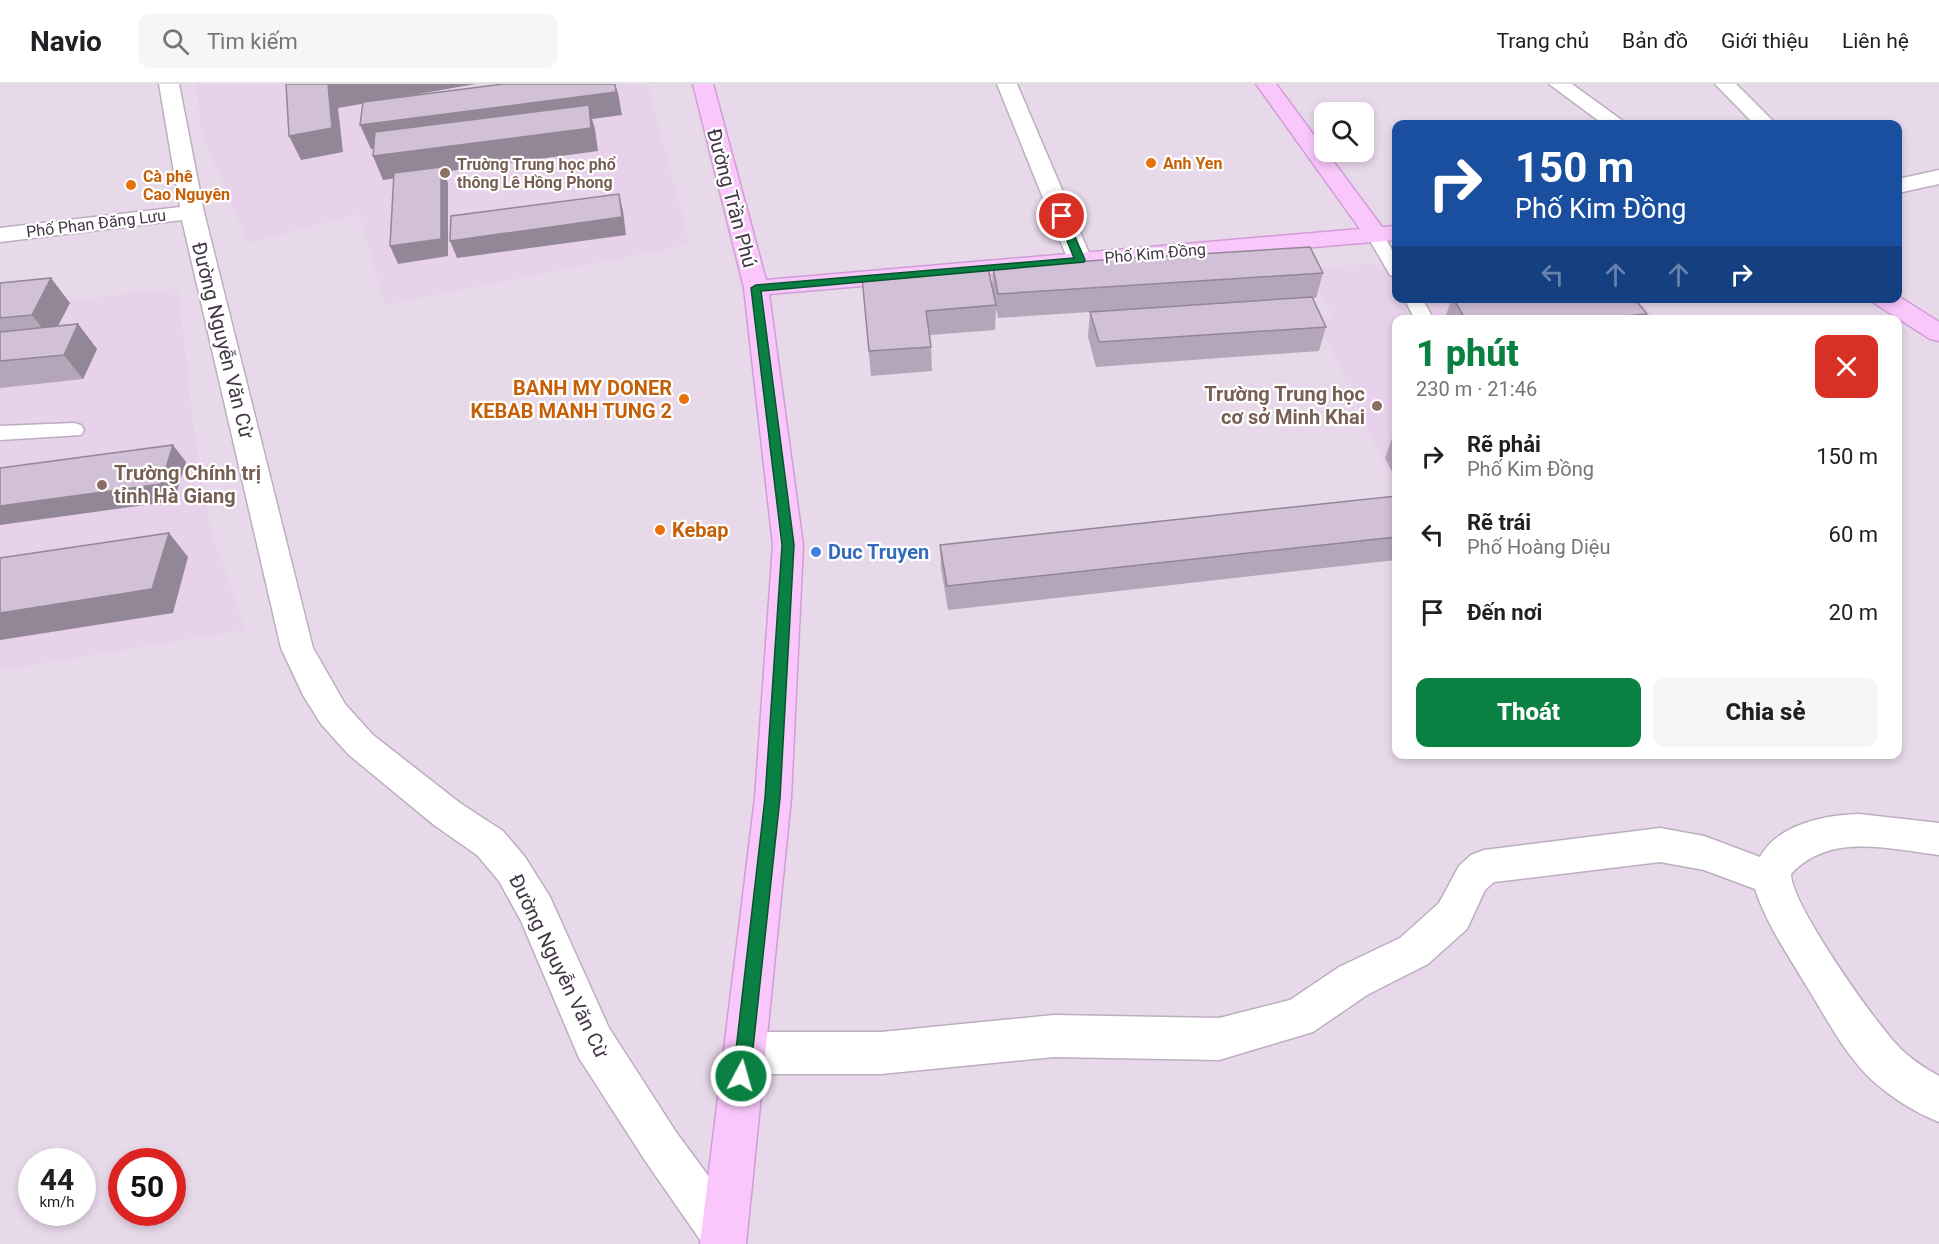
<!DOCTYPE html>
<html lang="vi">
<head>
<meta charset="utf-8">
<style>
	:root { --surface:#fff; --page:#f6f6f6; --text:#202124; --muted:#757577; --line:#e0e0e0; --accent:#0b8043 }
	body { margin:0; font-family:Roboto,sans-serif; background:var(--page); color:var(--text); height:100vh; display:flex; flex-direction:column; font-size:22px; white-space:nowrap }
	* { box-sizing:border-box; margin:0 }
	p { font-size:20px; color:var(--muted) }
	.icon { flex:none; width:33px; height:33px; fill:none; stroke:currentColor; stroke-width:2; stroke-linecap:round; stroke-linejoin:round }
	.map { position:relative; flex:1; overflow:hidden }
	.side { position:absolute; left:1392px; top:231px; width:510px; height:444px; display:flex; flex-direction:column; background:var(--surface); border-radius:12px; box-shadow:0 3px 9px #0003 }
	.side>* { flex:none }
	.hud { position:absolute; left:1392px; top:36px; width:510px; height:183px; border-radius:12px; box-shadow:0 3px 9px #0003; background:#1a4fa0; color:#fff; overflow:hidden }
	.controls { position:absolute; left:1314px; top:18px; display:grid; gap:12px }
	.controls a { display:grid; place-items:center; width:60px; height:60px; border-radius:12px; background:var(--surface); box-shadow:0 3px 9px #0003; font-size:30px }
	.speed { position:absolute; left:18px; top:1064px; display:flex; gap:12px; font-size:30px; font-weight:700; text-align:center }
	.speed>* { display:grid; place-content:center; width:78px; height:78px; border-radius:50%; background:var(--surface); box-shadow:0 3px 9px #0003; line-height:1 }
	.speed small { font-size:15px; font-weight:400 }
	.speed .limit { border:9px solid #d22; background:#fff; color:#111 }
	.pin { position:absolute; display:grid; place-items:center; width:51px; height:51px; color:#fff; margin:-26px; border:3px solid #fff; border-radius:50%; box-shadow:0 2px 6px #0007 }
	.me { position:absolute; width:66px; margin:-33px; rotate:6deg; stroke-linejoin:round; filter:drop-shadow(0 0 4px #0008) }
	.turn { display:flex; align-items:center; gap:21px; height:126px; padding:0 24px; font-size:27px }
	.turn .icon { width:78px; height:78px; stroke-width:2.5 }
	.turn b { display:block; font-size:42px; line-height:51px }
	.lanes { display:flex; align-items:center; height:57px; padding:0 24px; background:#0003; justify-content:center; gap:30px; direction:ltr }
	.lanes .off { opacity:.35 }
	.round { display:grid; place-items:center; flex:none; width:63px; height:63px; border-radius:12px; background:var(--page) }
	.summary { display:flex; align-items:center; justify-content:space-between; height:102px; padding:0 24px }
	h1 { font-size:36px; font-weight:800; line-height:45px; color:var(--accent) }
	.cta { display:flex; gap:12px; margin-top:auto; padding:12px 24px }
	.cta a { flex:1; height:69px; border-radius:12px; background:var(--accent); color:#fff; font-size:24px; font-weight:800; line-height:69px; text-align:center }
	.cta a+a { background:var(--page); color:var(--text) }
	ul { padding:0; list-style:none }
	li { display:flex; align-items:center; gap:18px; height:78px; padding:0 24px }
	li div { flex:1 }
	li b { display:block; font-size:22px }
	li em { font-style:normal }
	header { display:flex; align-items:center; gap:36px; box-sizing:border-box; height:84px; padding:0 30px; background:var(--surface); border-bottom:2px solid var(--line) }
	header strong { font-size:28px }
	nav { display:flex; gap:33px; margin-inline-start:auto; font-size:21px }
	.search { width:420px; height:54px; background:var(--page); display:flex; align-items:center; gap:15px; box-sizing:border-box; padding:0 21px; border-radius:12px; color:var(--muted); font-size:22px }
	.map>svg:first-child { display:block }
	.residential { fill:#e8d9ea; fill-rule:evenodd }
	.education { fill:#e8d1eb }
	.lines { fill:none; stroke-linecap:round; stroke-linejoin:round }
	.lane-casing { stroke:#bdadc0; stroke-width:3 }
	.street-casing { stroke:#bdadc0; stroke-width:3 }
	.secondary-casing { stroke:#d19dd6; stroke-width:3 }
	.lane { fill:#fff; fill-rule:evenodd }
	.street { fill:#fff; fill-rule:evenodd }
	.secondary { fill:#f9c7fb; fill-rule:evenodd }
	.wall { fill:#b5a5b8 }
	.shaded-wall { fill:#938696 }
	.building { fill:#d2c0d6; stroke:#938696; stroke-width:1.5 }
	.route { fill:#0b8043; stroke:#07532c; stroke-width:1.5 }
	.food-dot { fill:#e8710a; stroke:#fff; stroke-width:2 }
	.education-dot { fill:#8d6e63; stroke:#fff; stroke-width:2 }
	.shop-dot { fill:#3f7fe0; stroke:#fff; stroke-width:2 }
	.labels { text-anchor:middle; stroke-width:4.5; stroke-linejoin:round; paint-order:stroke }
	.far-food-label { font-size:16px; font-weight:bold; fill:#c56008; stroke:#fff; text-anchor:start }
	.far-education-label { font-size:16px; font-weight:bold; fill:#785e54; stroke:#fff; text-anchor:start }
	.far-street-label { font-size:16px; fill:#423645; stroke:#fff }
	.street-label { font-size:20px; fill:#423645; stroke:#fff }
	.food-label { font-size:20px; font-weight:bold; fill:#c56008; stroke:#fff; text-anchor:end }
	.education-label { font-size:20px; font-weight:bold; fill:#785e54; stroke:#fff; text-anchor:end }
	.shop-label { font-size:20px; font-weight:bold; fill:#366cbe; stroke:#fff; text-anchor:start }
</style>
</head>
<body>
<header>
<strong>Navio</strong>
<div class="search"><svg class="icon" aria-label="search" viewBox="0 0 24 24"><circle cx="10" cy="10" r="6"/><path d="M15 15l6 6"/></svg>Tìm kiếm</div>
<nav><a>Trang chủ</a><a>Bản đồ</a><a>Giới thiệu</a><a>Liên hệ</a></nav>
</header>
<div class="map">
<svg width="1939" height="1160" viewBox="0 0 1939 1160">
	<rect width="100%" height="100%" fill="#f1e7f2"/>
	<path class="residential" d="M0 0H1939V1160H0ZM1324 28H1364V68H1324ZM1396 40H1898V214H1396ZM1396 236H1898V670H1396ZM32 1077H82V1128H32ZM122 1077H172V1128H122Z"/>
	<g class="education">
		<path d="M196 0H648L690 161 385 221 359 130 248 159 201 48Z"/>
		<path d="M1396 178V214L1641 215 1656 235 1396 236V408L1315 229 1334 234 1305 184Z"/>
		<path d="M178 204 195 352 212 450 246 546 0 587V224Z"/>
	</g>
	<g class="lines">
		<g class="lane-casing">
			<g id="lane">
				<path d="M1375 145 1381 146 1396 173V192L1390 191 1366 150 1369 146Z"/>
				<path d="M1404 214H1422L1434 236H1415Z"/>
				<path d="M74 339 81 341 84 346 81 351 0 356V342Z"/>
			</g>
		</g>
		<g class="street-casing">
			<g id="street">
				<path d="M159 0H179L204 128 313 564 345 620 373 651 460 719 503 747 525 773 550 813 609 944 676 1048 740 1135 747 1151 743 1160H703L646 1078 579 974 521 837 499 797 477 771 434 741 349 671 321 640 303 611 281 564 182 136 0 158V144L180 123Z"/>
				<path d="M997 0H1017L1092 176 1089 181 1080 183 1071 181 1068 176Z"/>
				<path d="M1549 0H1572L1627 40H1603Z"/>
				<path d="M1715 0H1736L1776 40H1754Z"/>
				<path d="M1939 86V100L1898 109V95Z"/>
				<path d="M1859 730 1939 739V771C1890 765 1829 748 1791 790 1791 820 1874 937 1898 962 1910 975 1925 984 1939 992V1038C1916 1029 1892 1014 1873 997 1845 971 1827 935 1807 903 1788 871 1767 841 1755 805L1704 786 1660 778 1494 798 1485 806 1467 845 1428 880 1367 911 1313 948 1219 976 1054 973 881 990H744L729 984 723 969 729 954 744 948H881L1054 931 1219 934 1290 916 1339 883 1400 854 1439 819 1459 782 1471 771 1484 766 1660 744 1704 752 1760 773C1778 740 1825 731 1859 730Z"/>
			</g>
		</g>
		<g class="secondary-casing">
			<g id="secondary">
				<path d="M693 0H713L766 196 1360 145 1256 0H1276L1382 143 1396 142V156L769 210 803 461 791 714 746 1160H700L755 714 773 461 744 204Z"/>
				<path d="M1898 212 1939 238V257L1930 255 1874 219 1871 214H1898Z"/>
			</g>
		</g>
		<use href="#lane" class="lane"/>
		<use href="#street" class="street"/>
		<use href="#secondary" class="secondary"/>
	</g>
	<g class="wall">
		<path d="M993 183 1323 189 1316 214H1312L1326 243 1319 267 1096 283 1088 253 1090 228 998 234 996 225 995 246 930 251 931 263 932 287 871 292 862 193 992 205Z"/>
		<path d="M0 199 70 219 58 242 78 240 97 265 83 295 0 304Z"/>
		<path d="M1452 214H1634L1647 230 1644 236H1449L1446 231Z"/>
		<path d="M1394 349H1396V396L1385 374Z"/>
		<path d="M1396 412V476L948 526 941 484 940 461Z"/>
	</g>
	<g class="shaded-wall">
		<path d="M328 0H476L338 24 343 68 301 76 289 52Z"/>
		<path d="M615 0 618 9 622 31 592 35 595 45 598 67 443 88 448 99V172L398 180 390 162 441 88 383 96 373 72 590 36 371 65 360 41Z"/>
		<path d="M619 110 623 127 626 151 457 174 450 157Z"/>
		<path d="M51 194 70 219 51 255 32 231Z"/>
		<path d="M78 240 97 265 83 295 64 271Z"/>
		<path d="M173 361 186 378 174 417 0 441V422Z"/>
		<path d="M169 449 188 473 173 529 0 556V529Z"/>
	</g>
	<g class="building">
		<path d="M286 0H329H328L332 44 289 52Z"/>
		<path d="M503 0H615L616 8 360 41 363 18Z"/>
		<path d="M589 21 591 44 373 72 375 48Z"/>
		<path d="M441 83V155L390 162 394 89Z"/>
		<path d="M619 110 622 133 450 157 451 132Z"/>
		<path d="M1310 163 1323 189 998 210 993 183Z"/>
		<path d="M988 184 996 221 926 227 931 263 869 267 862 193Z"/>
		<path d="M51 194 32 231 0 234V199Z"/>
		<path d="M1312 213 1326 243 1099 258 1090 228Z"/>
		<path d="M1453 214H1634L1647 230 1582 236H1466Z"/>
		<path d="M78 240 64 271 0 277V248Z"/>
		<path d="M173 361 161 400 0 422V384Z"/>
		<path d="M1396 412V453L947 502 940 461Z"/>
		<path d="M169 449 152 505 0 529V474Z"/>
	</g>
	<path class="route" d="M1062 129 1066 132 1085 176 1084 178 761 207 794 461 780 714 750 992 748 998 741 1001 735 998 733 992 765 714 782 461 751 204 756 201 1074 174 1057 132Z"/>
	<g class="food-dot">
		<circle cx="1151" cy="79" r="6"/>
		<circle cx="131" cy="101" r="6"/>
		<circle cx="684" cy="315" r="6"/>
		<circle cx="660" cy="446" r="6"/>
	</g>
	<g class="education-dot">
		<circle cx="445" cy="89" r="6"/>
		<circle cx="1377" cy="322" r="6"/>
		<circle cx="102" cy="401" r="6"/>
	</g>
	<circle class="shop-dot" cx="816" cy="468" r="6"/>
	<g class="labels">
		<g class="far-food-label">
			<text x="1163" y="85">Anh Yen</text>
			<text x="143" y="98">Cà phê<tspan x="143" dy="18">Cao Nguyên</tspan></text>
		</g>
		<g class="far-education-label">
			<text x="457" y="86">Truờng Trung học phổ<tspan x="457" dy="18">thông Lê Hồng Phong</tspan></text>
		</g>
		<g class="far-street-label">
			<text transform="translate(96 139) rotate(-7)" y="6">Phố Phan Đăng Lưu</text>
			<text transform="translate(1155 169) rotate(-5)" y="6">Phố Kim Đồng</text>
		</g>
		<g class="street-label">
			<text transform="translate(732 114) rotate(75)" y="7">Đường Trần Phú</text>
			<text transform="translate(223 256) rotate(76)" y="7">Đường Nguyễn Văn Cừ</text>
			<text transform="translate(559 882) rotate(64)" y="7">Đường Nguyễn Văn Cừ</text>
		</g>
		<g class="food-label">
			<text x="672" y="311">BANH MY DONER<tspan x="672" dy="23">KEBAB MANH TUNG 2</tspan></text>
			<text x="672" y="453" text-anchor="start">Kebap</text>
		</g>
		<g class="education-label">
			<text x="1365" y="317">Trường Trung học<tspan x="1365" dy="23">cơ sở Minh Khai</tspan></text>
			<text x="114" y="396" text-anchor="start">Trường Chính trị<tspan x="114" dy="23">tỉnh Hà Giang</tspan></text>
		</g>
		<g class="shop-label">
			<text x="828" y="475">Duc Truyen</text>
		</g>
	</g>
</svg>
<div class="controls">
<a><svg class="icon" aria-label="search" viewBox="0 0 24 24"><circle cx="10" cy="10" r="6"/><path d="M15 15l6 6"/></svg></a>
</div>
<div class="speed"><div>44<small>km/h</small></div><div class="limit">50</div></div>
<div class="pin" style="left:1062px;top:132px;background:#d93025"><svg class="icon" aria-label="arrive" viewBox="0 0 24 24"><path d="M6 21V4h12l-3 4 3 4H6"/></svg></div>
<svg class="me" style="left:741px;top:992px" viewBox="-20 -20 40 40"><circle r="17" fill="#0b8043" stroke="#fff" stroke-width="3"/><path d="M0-11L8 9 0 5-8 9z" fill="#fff"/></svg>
<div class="hud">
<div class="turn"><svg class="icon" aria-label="right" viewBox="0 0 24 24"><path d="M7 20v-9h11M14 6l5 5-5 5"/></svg><div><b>150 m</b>Phố Kim Đồng</div></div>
<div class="lanes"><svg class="icon off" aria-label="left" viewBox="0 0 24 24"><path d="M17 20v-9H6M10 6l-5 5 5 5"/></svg><svg class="icon off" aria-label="ahead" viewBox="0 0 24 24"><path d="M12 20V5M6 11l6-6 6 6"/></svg><svg class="icon off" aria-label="ahead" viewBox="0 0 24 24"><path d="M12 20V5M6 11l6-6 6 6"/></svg><svg class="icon" aria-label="right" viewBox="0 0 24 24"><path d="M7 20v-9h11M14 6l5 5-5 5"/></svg></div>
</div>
<section class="side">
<div class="summary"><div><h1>1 phút</h1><p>230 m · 21:46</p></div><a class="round" style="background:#d93025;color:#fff"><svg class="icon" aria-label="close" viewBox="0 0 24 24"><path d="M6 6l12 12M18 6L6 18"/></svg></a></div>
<ul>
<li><svg class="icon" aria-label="right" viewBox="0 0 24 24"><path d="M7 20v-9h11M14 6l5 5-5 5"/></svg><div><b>Rẽ phải</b><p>Phố Kim Đồng</p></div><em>150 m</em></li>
<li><svg class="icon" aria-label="left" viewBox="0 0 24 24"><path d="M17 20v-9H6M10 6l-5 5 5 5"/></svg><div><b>Rẽ trái</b><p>Phố Hoàng Diệu</p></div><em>60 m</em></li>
<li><svg class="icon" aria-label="arrive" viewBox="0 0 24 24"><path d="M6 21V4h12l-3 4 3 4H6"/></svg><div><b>Đến nơi</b></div><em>20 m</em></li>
</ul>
<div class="cta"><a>Thoát</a><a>Chia sẻ</a></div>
</section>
</div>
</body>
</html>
